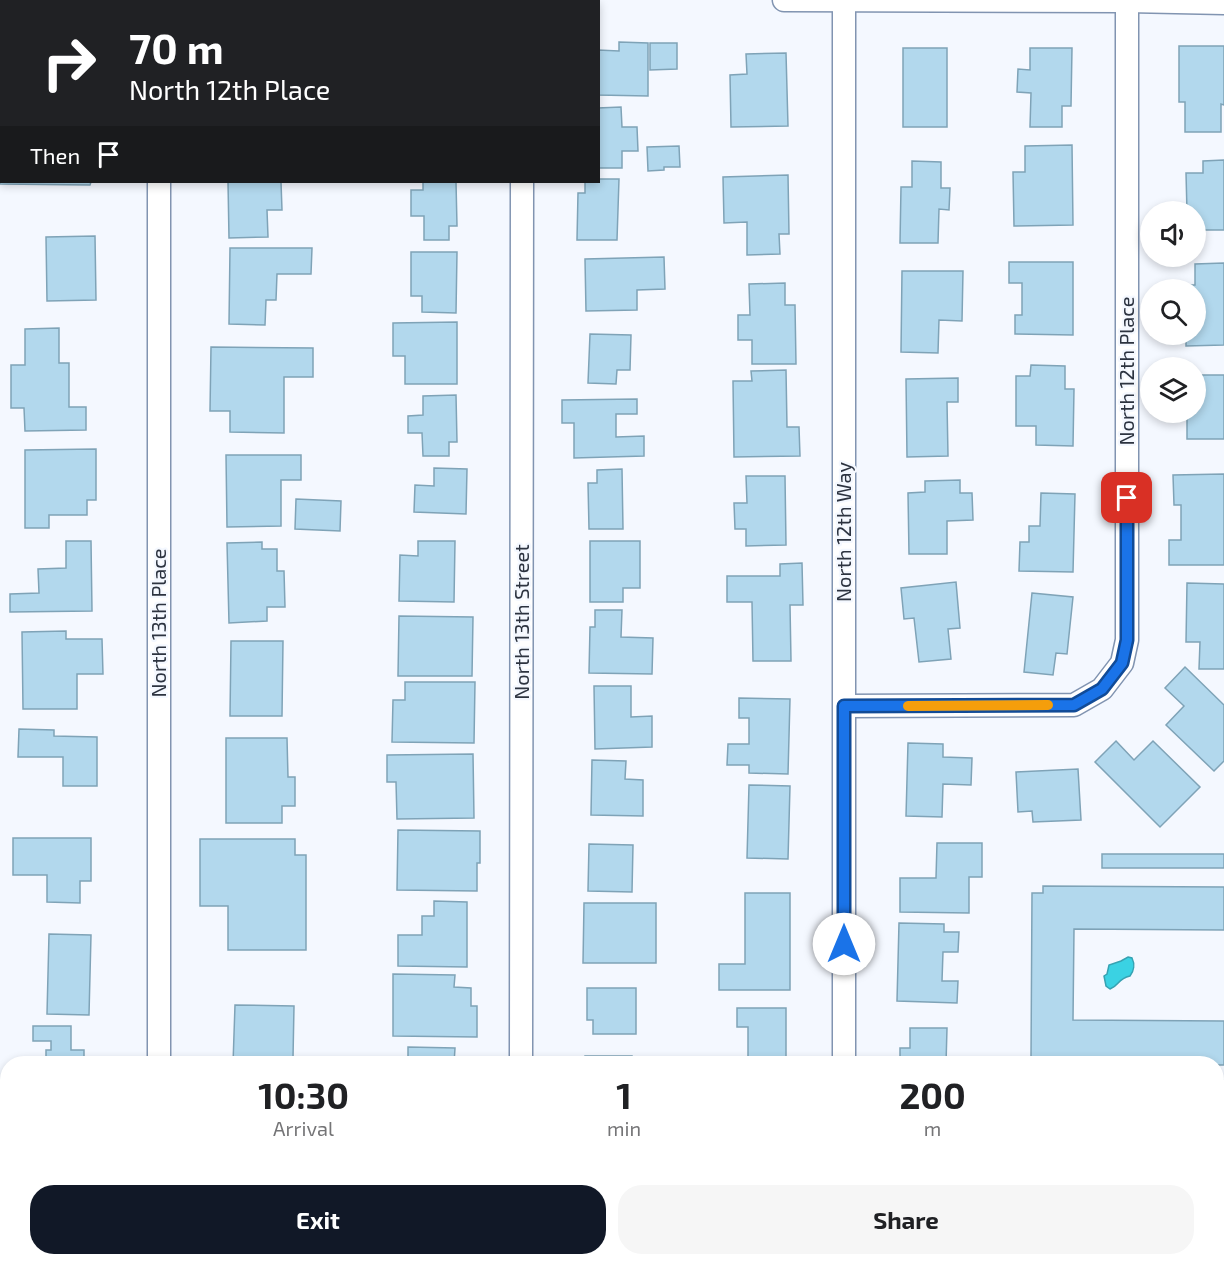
<!DOCTYPE html>
<html lang="en">
<head>
<meta charset="utf-8">
<style>
	:root { --surface:#fff; --page:#f6f6f6; --text:#202124; --muted:#757577; --accent:#111827 }
	body { margin:0; font-family:"Exo 2",sans-serif; background:var(--page); color:var(--text); height:100vh; display:flex; flex-direction:column; font-size:22px; white-space:nowrap }
	* { box-sizing:border-box; margin:0 }
	p { font-size:20px; color:var(--muted) }
	.icon { flex:none; width:33px; height:33px; fill:none; stroke:currentColor; stroke-width:2; stroke-linecap:round; stroke-linejoin:round }
	.map { position:relative; flex:1; overflow:hidden }
	.panel { position:absolute; left:0px; top:1056px; width:1224px; height:210px; display:flex; flex-direction:column; background:var(--surface); border-radius:24px 24px 0 0; box-shadow:0 3px 9px #0003 }
	.panel>* { flex:none }
	.banner { position:absolute; left:0px; top:0px; width:600px; height:183px; box-shadow:0 3px 9px #0003; background:#202124; color:#fff; overflow:hidden }
	.fabs { position:absolute; left:1140px; top:201px; display:grid; gap:12px }
	.fabs a { display:grid; place-items:center; width:66px; height:66px; border-radius:50%; background:var(--surface); box-shadow:0 3px 9px #0003; font-size:30px }
	.pin { position:absolute; display:grid; place-items:center; width:51px; height:51px; color:#fff; margin:-26px; border-radius:12px; box-shadow:0 3px 9px #0006 }
	.me { position:absolute; width:66px; margin:-33px; rotate:0deg; stroke-linejoin:round; filter:drop-shadow(0 0 4px #0008) }
	.turn { display:flex; align-items:center; gap:21px; height:126px; padding:0 30px; font-size:27px }
	.turn .icon { width:78px; height:78px; stroke-width:2.5 }
	.turn b { display:block; font-size:42px; line-height:51px }
	.then { display:flex; align-items:center; height:57px; padding:0 30px; background:#0003; gap:12px; font-size:22px }
	.eta { display:flex; justify-content:space-evenly; align-items:center; height:102px; text-align:center }
	.eta b { font-size:36px; font-weight:700; line-height:42px }
	.primary-button { display:flex; gap:12px; margin-top:auto; padding:12px 30px }
	.primary-button a { flex:1; height:69px; border-radius:24px; background:var(--accent); color:#fff; font-size:24px; font-weight:700; line-height:69px; text-align:center }
	.primary-button a+a { background:var(--page); color:var(--text) }
	.map>svg:first-child { display:block }
	.water { fill:#3ad2e3; stroke:#36a2b2; stroke-width:1.5 }
	.building { fill:#b2d8ed; stroke:#7fa3b7; stroke-width:1.5 }
	.lines { fill:none; stroke-linecap:round; stroke-linejoin:round }
	.minor-casing { stroke:#8194b1; stroke-width:25 }
	.minor { stroke:#fff; stroke-width:22 }
	.route-casing { stroke:#114b97; stroke-width:15 }
	.route { stroke:#1a73e8; stroke-width:10 }
	.slow { stroke:#f59e0b; stroke-width:10 }
	.labels { text-anchor:middle; stroke-width:4.5; stroke-linejoin:round; paint-order:stroke }
	.street-label { font-size:20px; fill:#2c3340; stroke:#f4f8ff }
</style>
</head>
<body>
<div class="map">
<svg width="1224" height="1266" viewBox="0 0 1224 1266">
	<rect width="100%" height="100%" fill="#f4f8ff"/>
	<path class="water" d="M1128 957 1132 958C1135 964 1134 971 1130 976 1117 979 1120 985 1110 989L1106 986 1104 976 1107 974 1109 965 1121 961Z"/>
	<g class="building">
		<path d="M619 42 648 43V96L598 95V50L619 51Z"/>
		<path d="M650 43H677V69L650 70Z"/>
		<path d="M1179 46H1224V105L1221 104V132H1185V102H1179Z"/>
		<rect x="903" y="48" width="44" height="79"/>
		<path d="M1030 48H1072L1071 106H1062V127H1030L1031 93 1017 92 1018 69 1030 70Z"/>
		<path d="M786 53 788 126 731 127 730 75 747 74 746 54Z"/>
		<path d="M621 107 622 127H637L638 151H622V168H598V108Z"/>
		<path d="M0 132H2V182H91L90 185 0 184Z"/>
		<path d="M1072 145 1073 225 1014 226 1013 172H1025V146Z"/>
		<path d="M679 146 680 167H664V170L648 171 647 147Z"/>
		<path d="M1224 160V230H1196V212H1187L1186 173H1203V161Z"/>
		<path d="M912 161 941 162V188H950L949 210 939 209 938 243H900L901 187H912Z"/>
		<path d="M788 175 789 234H779L780 254 747 255V222L724 223 723 177Z"/>
		<path d="M598 179H619L617 240H577L578 193H585V182H598Z"/>
		<path d="M228 182H281L282 210H267L268 237 229 238Z"/>
		<path d="M423 182H456L457 226H449V240H424V216H411V190H423Z"/>
		<path d="M95 236 96 300 47 301 46 237Z"/>
		<path d="M230 248H312L311 274H277L276 300H266L265 325 229 324Z"/>
		<path d="M411 252H457L456 313 422 312V296H411Z"/>
		<path d="M664 257 665 289 637 290V310L586 311 585 259Z"/>
		<path d="M1009 262H1073V335L1015 334V315H1022V283H1009Z"/>
		<path d="M1224 263V345L1186 346V334H1196V290H1185V285H1195V264Z"/>
		<path d="M902 271H963L962 321 939 320 938 353 901 352Z"/>
		<path d="M785 283V305H795L796 364H752V340H738V315H750L749 284Z"/>
		<path d="M457 322V384H405V356H393V323Z"/>
		<path d="M59 328V363H69V407H86V430L25 431 24 408H11V365H25V329Z"/>
		<path d="M590 334 631 335 630 370H617L616 384 588 383Z"/>
		<path d="M211 347 313 348V377H284V433L230 432V411H210Z"/>
		<path d="M1031 365 1065 366V389H1074L1073 446 1036 445V426H1016V376H1030Z"/>
		<path d="M786 370 787 427H799L800 456 734 457 733 381H752L751 371Z"/>
		<path d="M1202 375H1224V439H1187V412H1196V386H1202Z"/>
		<path d="M958 378V402H947L948 456 907 457 906 379Z"/>
		<path d="M456 395 457 442H449V456H423L422 433H408V416L423 415V396Z"/>
		<path d="M637 399V414H616V437L644 436V456L574 458V423H562V400Z"/>
		<path d="M96 449V500H87V515H49V528H25V450Z"/>
		<path d="M226 455H301V480H281V526L227 527Z"/>
		<path d="M434 468 467 469 466 514 414 512 415 485 434 486Z"/>
		<path d="M622 469 623 529H589L588 483H597V470Z"/>
		<path d="M1224 474V565H1169V540H1181V505H1174L1173 475Z"/>
		<path d="M746 476H785L786 545 746 546V529H735L734 503H747Z"/>
		<path d="M960 480V493H972L973 520 947 521V554H909L908 493 925 492V481Z"/>
		<path d="M1041 493 1075 494 1073 572 1019 571 1020 542H1029V526H1040Z"/>
		<path d="M296 499 341 501 340 531 295 529Z"/>
		<path d="M66 541H91L92 611 10 612V594L39 593 38 569 66 568Z"/>
		<path d="M418 541H455L454 602 399 601 400 555 418 556Z"/>
		<path d="M590 541H640V588H623V602H590Z"/>
		<path d="M262 542V549H277V571H284L285 607H267V621L229 623 227 543Z"/>
		<path d="M802 563 803 605H790L791 661H753L752 602H727V576H780V564Z"/>
		<path d="M956 582 960 628 948 629 951 659 919 662 914 618 904 619 901 588Z"/>
		<path d="M1187 583 1224 584V669H1199L1200 642H1186Z"/>
		<path d="M1032 593 1073 597 1067 654 1056 653 1053 675 1024 672Z"/>
		<path d="M595 610H622L621 637 653 638 652 674 589 673 590 627H595Z"/>
		<path d="M399 616 473 617 472 676H398Z"/>
		<path d="M66 631V639H102L103 674H77V709H23L22 632Z"/>
		<path d="M231 641H283L282 716H230Z"/>
		<path d="M1185 667 1224 705V761L1214 771 1166 725 1184 706 1165 688Z"/>
		<path d="M405 682H475L474 743 392 742 393 700H405Z"/>
		<path d="M594 686H631V717L652 716V747L595 749Z"/>
		<path d="M739 698 790 699 788 774 749 773V765H727L728 744H749V718H739Z"/>
		<path d="M19 729 54 730V736L97 737V786H63V757H18Z"/>
		<path d="M226 738H287L288 777H295V806H282V823H226Z"/>
		<path d="M1116 741 1134 760 1153 741 1200 787 1160 827 1095 762Z"/>
		<path d="M908 743 943 744V757L972 758 971 785 943 784 942 817 906 816Z"/>
		<path d="M473 754 474 818 397 819 396 782H387V755Z"/>
		<path d="M592 760 626 761 625 779 643 780V816L591 815Z"/>
		<path d="M1078 769 1081 820 1033 822 1032 811 1018 812 1016 772Z"/>
		<path d="M749 785 790 786 788 859 747 858Z"/>
		<path d="M398 830 480 831V863H477V891L397 890Z"/>
		<path d="M13 838H91V881H80V903L47 902V875H13Z"/>
		<path d="M200 839H295V855H306V950H228V906H200Z"/>
		<path d="M937 843H982V877H969V913L900 912V878H936Z"/>
		<path d="M589 844 633 845 632 892 588 891Z"/>
		<rect x="1102" y="854" width="122" height="14"/>
		<path d="M1043 886 1224 887V930L1074 929 1073 1020 1224 1021V1065H1216V1064H1042V1058H1031L1032 893H1043Z"/>
		<path d="M745 893H790V990H719V964H745Z"/>
		<path d="M434 901 467 902V967L398 966V935H422V916H434Z"/>
		<path d="M584 903H656V963H583Z"/>
		<path d="M899 923 944 924V932H959L958 952H943L942 981H958L957 1003 897 1001Z"/>
		<path d="M49 934 91 935 89 1015 47 1014Z"/>
		<path d="M393 974 455 975 454 987 471 988V1006H477V1037L393 1036Z"/>
		<path d="M587 988H636V1034H593V1020H587Z"/>
		<path d="M235 1005 294 1006 293 1058H278V1064H233Z"/>
		<path d="M737 1008H786V1060H794V1064H748V1027H737Z"/>
		<path d="M33 1026H71V1050H84V1064H21V1058H46V1050H51V1041H33Z"/>
		<path d="M910 1028H947L946 1064H900V1048H910Z"/>
		<path d="M408 1047 455 1048 454 1064H408Z"/>
		<rect x="585" y="1056" width="47" height="8"/>
		<rect x="1216" y="1080" width="8" height="15"/>
		<path d="M0 1113H2L0 1210Z"/>
		<path d="M1216 1175H1224V1266H1169V1258H1216Z"/>
		<rect x="589" y="1258" width="47" height="8"/>
		<rect x="899" y="1258" width="53" height="8"/>
		<rect x="1024" y="1258" width="60" height="8"/>
		<rect x="58" y="1259" width="49" height="7"/>
		<path d="M211 1260 305 1262V1266H211Z"/>
		<rect x="410" y="1264" width="45" height="2"/>
	</g>
	<g class="lines">
		<g class="minor-casing">
			<g id="minor">
				<path d="M319 0V2"/>
				<path d="M784 0 1127 1 1224 3"/>
				<path d="M0 1 265 2"/>
				<path d="M347 2 423 0"/>
				<path d="M522 2V0"/>
				<path d="M159 182V1064"/>
				<path d="M845 706 1074 705 1102 689 1122 663 1127 640V1"/>
				<path d="M521 1064 522 182"/>
				<path d="M844 1064V0"/>
				<path d="M159 1258V1266"/>
				<path d="M521 1266V1258"/>
				<path d="M844 1266V1258"/>
			</g>
		</g>
		<use href="#minor" class="minor"/>
	</g>
	<g class="lines">
		<g class="route-casing">
			<path id="route" d="M844 944V706L1074 705 1102 689 1122 663 1127 640V498"/>
		</g>
		<use href="#route" class="route"/>
		<path class="slow" d="M908 706 1048 705"/>
	</g>
	<g class="labels">
		<g class="street-label">
			<text transform="translate(1127 371) rotate(-90)" y="7">North 12th Place</text>
			<text transform="translate(844 532) rotate(-90)" y="7">North 12th Way</text>
			<text transform="translate(522 622) rotate(-90)" y="7">North 13th Street</text>
			<text transform="translate(159 623) rotate(-90)" y="7">North 13th Place</text>
		</g>
	</g>
</svg>
<div class="fabs">
<a><svg class="icon" aria-label="sound" viewBox="0 0 24 24"><path d="M4 9h4l5-4v14l-5-4H4zM17 9q2 3 0 6"/></svg></a>
<a><svg class="icon" aria-label="search" viewBox="0 0 24 24"><circle cx="10" cy="10" r="6"/><path d="M15 15l6 6"/></svg></a>
<a><svg class="icon" aria-label="layers" viewBox="0 0 24 24"><path d="M12 4l9 5-9 5-9-5zM3 14l9 5 9-5"/></svg></a>
</div>
<div class="pin" style="left:1127px;top:498px;background:#d93025"><svg class="icon" aria-label="arrive" viewBox="0 0 24 24"><path d="M6 21V4h12l-3 4 3 4H6"/></svg></div>
<svg class="me" style="left:844px;top:944px" viewBox="-20 -20 40 40"><circle r="19" fill="#fff"/><path d="M0-13L10 11 0 6-10 11z" fill="#1a73e8"/></svg>
<div class="banner">
<div class="turn"><svg class="icon" aria-label="right" viewBox="0 0 24 24"><path d="M7 20v-9h11M14 6l5 5-5 5"/></svg><div><b>70 m</b>North 12th Place</div></div>
<div class="then">Then<svg class="icon" aria-label="arrive" viewBox="0 0 24 24"><path d="M6 21V4h12l-3 4 3 4H6"/></svg></div>
</div>
<section class="panel">
<div class="eta">
<div><b>10:30</b><p>Arrival</p></div>
<div><b>1</b><p>min</p></div>
<div><b>200</b><p>m</p></div>
</div>
<div class="primary-button"><a>Exit</a><a>Share</a></div>
</section>
</div>
</body>
</html>
